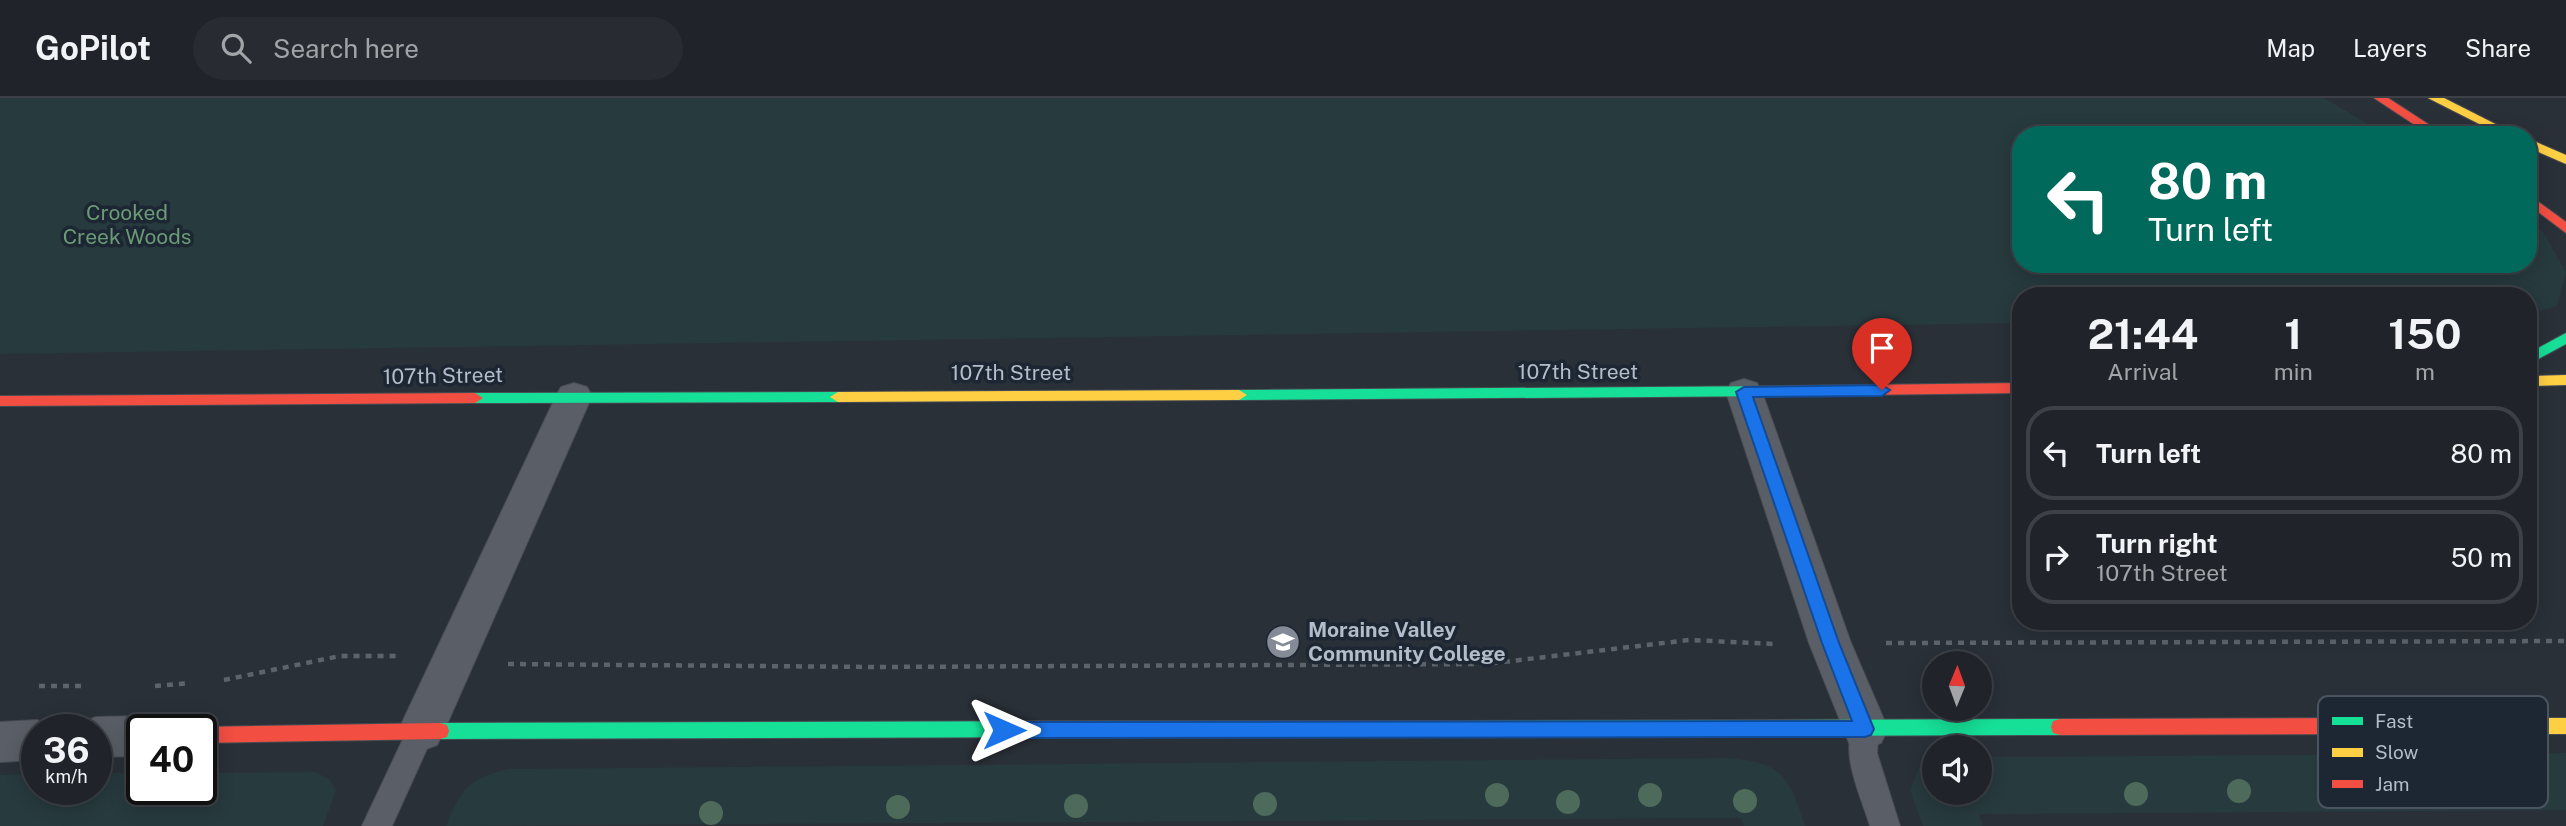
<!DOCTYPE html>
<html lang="en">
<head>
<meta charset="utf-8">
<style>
	:root { --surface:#20242a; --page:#282c32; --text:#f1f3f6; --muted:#a2a4a8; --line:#3d4147 }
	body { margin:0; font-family:"Public Sans",sans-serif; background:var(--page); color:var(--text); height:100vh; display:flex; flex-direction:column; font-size:26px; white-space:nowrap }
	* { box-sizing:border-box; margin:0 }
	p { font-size:23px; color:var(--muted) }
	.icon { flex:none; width:38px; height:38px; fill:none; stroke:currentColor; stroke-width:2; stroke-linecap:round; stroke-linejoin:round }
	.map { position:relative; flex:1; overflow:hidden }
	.panel { position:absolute; left:2012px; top:189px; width:525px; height:343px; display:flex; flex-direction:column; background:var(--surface); border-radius:28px; box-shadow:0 4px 18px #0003,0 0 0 2px var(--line) }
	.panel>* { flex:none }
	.hud { position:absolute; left:2012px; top:28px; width:525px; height:147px; border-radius:28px; box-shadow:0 4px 18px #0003,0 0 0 2px var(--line); background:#00695c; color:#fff; overflow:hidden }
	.needle { width:46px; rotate:1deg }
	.tools { position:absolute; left:1922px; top:553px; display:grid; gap:14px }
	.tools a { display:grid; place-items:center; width:70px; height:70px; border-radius:50%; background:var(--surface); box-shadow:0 4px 18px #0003,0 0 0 2px var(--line); font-size:35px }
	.speed { position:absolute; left:21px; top:616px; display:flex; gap:14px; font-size:35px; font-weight:700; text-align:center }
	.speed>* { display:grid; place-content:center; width:91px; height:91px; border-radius:50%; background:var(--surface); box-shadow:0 4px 18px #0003,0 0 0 2px var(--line); line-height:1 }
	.speed small { font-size:18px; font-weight:400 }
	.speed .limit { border:4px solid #111; border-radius:10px; background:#fff; color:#111 }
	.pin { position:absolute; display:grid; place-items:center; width:60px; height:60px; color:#fff; margin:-72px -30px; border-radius:50% 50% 50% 0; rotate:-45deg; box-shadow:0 0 7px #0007 }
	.pin .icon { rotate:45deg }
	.me { position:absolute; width:77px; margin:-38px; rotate:90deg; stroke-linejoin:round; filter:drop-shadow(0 0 5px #0008) }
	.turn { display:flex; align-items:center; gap:24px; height:147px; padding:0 21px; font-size:32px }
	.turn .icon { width:91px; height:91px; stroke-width:2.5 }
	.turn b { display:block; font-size:49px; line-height:60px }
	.eta { display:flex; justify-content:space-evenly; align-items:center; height:119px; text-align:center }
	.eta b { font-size:42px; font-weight:700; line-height:49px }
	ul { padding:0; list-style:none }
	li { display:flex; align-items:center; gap:21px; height:94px; margin:0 14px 10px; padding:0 7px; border:4px solid var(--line); border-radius:28px }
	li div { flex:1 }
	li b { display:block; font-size:26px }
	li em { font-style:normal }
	header { display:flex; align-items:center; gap:42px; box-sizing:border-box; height:98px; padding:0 35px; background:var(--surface); border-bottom:2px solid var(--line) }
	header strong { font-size:33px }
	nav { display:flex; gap:38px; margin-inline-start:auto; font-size:24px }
	.search { width:490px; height:63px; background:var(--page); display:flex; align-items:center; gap:18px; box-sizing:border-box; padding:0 24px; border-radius:38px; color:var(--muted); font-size:26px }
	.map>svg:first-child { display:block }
	.green { fill:#273a3e }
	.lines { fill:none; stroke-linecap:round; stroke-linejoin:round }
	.lane-casing { stroke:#484c53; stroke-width:2 }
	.street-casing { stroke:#484c53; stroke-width:2 }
	.fast-casing { stroke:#484c53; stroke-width:2 }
	.slow-casing { stroke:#484c53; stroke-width:2 }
	.jam-casing { stroke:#484c53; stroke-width:2 }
	.path { stroke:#5d636a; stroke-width:4.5; stroke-dasharray:6 6; stroke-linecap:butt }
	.lane { fill:#5a5e66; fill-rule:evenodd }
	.street { fill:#5a5e66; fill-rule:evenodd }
	.fast { fill:#16e098; fill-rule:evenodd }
	.slow { fill:#ffcf43; fill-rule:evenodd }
	.jam { fill:#f24e42; fill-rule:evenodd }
	.tree { fill:#4e6a5a }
	.route { fill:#1a73e8; stroke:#114b97; stroke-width:2 }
	.labels { text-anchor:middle; stroke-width:7; stroke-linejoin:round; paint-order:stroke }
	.park-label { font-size:21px; fill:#6b9a76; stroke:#1d2633 }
	.street-label { font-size:21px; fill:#b4bcc9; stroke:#1d2633 }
	.poi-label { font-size:21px; font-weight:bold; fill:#b4bcc9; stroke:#1d2633; text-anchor:start }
	.key { fill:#1d2633; stroke:#4a5360; stroke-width:2 }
	.key-label { font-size:19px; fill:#b4bcc9 }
</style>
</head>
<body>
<header>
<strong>GoPilot</strong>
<div class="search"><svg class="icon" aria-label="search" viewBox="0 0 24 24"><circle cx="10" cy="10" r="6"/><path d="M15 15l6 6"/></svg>Search here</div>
<nav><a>Map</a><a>Layers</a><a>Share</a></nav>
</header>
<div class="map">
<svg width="2566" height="728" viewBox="0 0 2566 728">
	<rect width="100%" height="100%" fill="#2a3038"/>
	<g class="green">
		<path d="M0 0H2324L2387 37H2021V166H2529V124L2543 134 2566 174 2557 208 2529 216V198H2021V225L0 256Z"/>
		<path d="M2566 655V712L1979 716 1983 728H1923L1910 692 1921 665 1934 660V695H1979V659Z"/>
		<path d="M1724 660C1781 663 1789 677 1805 728H1744L1741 720 446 728C460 692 470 679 509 671Z"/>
		<path d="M315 674 329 681 336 692 323 728H0V677L37 676V691H96V675H142V691H201V675Z"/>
	</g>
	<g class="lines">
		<g class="lane-casing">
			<g id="lane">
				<path d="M1865 619 1875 622 1879 631 1877 655 1900 728H1870C1860 695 1839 656 1855 622Z"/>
				<path d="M421 621 431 624 435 633 392 728H362L411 624Z"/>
			</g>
		</g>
		<g class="street-casing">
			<g id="street">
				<path d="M1744 281 1757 285 1762 294 1851 545 1888 631 1881 645 1865 651 1849 645 1809 545 1726 294 1731 285Z"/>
				<path d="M574 285 587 289 592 298 444 633 437 647 421 653 405 647 398 633 556 298 561 289Z"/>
				<path d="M142 618 158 624 162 632H142V658L96 659V632H77L80 625 96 619Z"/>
				<path d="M37 622 53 628 55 632H37V662L0 664V624Z"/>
			</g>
		</g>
		<g class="fast-casing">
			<g id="fast">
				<path d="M2566 235V246L2529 266V255Z"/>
				<path d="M1779 288 1787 293 1779 298 1239 302 1231 297 1239 292Z"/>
				<path d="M838 294 846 299 838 304 475 305 467 300 475 295Z"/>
				<path d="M2060 621 2067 623 2069 629 2067 635 2060 637 1456 639 1449 637 1447 631 1449 625 1456 623Z"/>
				<path d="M1102 623 1109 625 1111 631 1109 637 1102 639 440 641 433 639 431 633 433 627 440 625Z"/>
			</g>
		</g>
		<g class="slow-casing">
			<g id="slow">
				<path d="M2428 0H2444L2517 37H2501Z"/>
				<path d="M2529 41 2566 57V66L2529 50Z"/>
				<path d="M2566 277V287L2529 288V278Z"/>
				<path d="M1239 292 1247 297 1239 302 838 304 830 299 838 294Z"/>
				<path d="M2395 620H2566V636H2395L2388 634 2386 628 2388 622Z"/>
				<path d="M1102 623H1456L1463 625 1465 631 1463 637 1456 639H1102L1095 637 1093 631 1095 625Z"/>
			</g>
		</g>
		<g class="jam-casing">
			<g id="jam">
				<path d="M2374 0H2388L2445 37H2430Z"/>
				<path d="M2529 97 2566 124V135L2529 107Z"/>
				<path d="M2021 285V295L1779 298 1771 293 1779 288Z"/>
				<path d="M475 295 483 300 475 305 0 308V298Z"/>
				<path d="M2395 620 2402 622 2404 628 2402 634 2395 636 2060 637 2053 635 2051 629 2053 623 2060 621Z"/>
				<path d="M440 625 447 627 449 633 447 639 440 641 201 645V632H194L201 629Z"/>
			</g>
		</g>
		<g class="path">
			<path d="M1886 545 2566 543"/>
			<path d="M508 566 876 569 1486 566 1689 542 1775 546"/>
			<path d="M224 582 340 558H398"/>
			<path d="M39 588H83"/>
			<path d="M155 588 191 585"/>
		</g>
		<use href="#lane" class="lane"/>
		<use href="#street" class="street"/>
		<use href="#fast" class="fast"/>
		<use href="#slow" class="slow"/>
		<use href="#jam" class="jam"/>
	</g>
	<g class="tree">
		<circle cx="2239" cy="693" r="12"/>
		<circle cx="2136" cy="696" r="12"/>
		<circle cx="1497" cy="697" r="12"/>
		<circle cx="1650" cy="697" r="12"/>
		<circle cx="1745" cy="703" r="12"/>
		<circle cx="1568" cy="704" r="12"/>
		<circle cx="1265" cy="706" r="12"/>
		<circle cx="1076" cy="708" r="12"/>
		<circle cx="898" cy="709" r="12"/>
		<circle cx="711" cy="715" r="12"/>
	</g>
	<path class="route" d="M1882 287 1890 292 1882 298 1753 299 1839 545 1874 631 1871 637 1865 639 1004 640 997 638 995 632 997 627 1004 624 1852 623 1822 545 1736 294 1744 289Z"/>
	<defs>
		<g id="university-disc" transform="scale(1.75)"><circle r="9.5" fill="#848b96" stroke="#1d2633"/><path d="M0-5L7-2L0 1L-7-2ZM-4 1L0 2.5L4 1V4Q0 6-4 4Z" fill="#fff"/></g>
	</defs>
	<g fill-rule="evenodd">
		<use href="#university-disc" x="1283" y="544"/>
	</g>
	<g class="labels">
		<g class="park-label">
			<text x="127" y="122">Crooked<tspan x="127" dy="24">Creek Woods</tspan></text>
		</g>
		<g class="street-label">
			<text x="1578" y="281">107th Street</text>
			<text x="1011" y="282">107th Street</text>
			<text transform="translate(443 278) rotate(-1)" y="7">107th Street</text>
		</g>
		<g class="poi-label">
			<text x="1308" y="539">Moraine Valley<tspan x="1308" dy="24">Community College</tspan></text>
		</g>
	</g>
	<rect x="2318" y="598" width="230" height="112" rx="10" class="key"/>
	<rect x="2332" y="619" width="31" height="8" fill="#16e098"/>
	<rect x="2332" y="650" width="31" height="9" fill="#ffcf43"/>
	<rect x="2332" y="682" width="31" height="8" fill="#f24e42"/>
	<g class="key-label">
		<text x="2375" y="630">Fast</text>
		<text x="2375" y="661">Slow</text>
		<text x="2375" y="693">Jam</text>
	</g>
</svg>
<div class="tools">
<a><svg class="needle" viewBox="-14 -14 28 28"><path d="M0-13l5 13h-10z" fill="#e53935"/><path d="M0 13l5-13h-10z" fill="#a2a4a8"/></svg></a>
<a><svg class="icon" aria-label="sound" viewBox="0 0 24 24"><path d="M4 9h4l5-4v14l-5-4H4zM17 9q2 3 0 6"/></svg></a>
</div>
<div class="speed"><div>36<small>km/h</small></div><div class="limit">40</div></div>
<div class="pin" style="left:1882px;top:292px;background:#d93025"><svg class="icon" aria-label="arrive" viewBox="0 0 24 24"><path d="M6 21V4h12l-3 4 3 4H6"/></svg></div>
<svg class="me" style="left:1004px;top:632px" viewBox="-20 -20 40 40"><path d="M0-17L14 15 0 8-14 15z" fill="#1a73e8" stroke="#fff" stroke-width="4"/></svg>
<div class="hud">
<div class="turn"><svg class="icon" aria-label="left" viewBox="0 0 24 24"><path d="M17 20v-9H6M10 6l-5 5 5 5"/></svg><div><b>80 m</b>Turn left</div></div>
</div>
<section class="panel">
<div class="eta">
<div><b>21:44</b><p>Arrival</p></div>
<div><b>1</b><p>min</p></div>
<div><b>150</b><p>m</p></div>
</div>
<ul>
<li><svg class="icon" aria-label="left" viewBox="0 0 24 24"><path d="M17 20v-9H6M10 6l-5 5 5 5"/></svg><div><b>Turn left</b></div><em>80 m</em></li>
<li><svg class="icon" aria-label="right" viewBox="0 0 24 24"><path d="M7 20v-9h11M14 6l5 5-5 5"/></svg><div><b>Turn right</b><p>107th Street</p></div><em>50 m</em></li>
</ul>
</section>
</div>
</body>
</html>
